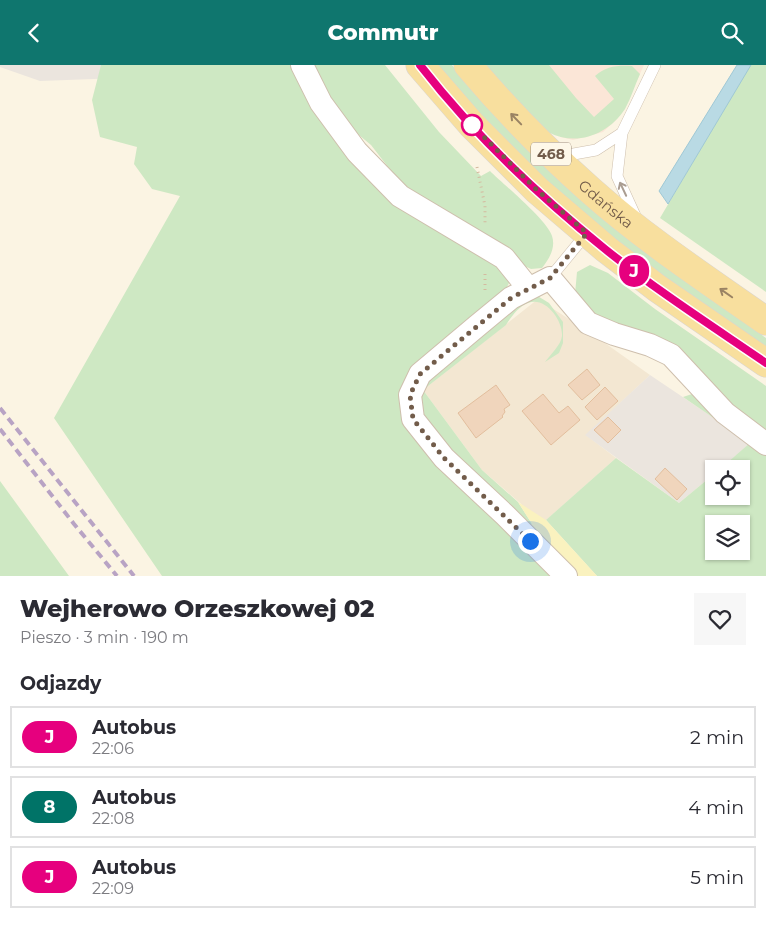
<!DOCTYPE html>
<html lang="pl">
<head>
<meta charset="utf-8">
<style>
  body { margin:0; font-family:Montserrat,sans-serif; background:#f7f7f7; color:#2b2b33; height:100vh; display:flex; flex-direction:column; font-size:19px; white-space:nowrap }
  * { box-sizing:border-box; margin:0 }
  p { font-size:16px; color:#7c7c81 }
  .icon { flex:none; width:28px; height:28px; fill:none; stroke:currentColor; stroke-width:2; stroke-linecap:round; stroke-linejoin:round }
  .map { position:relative; height:511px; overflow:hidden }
  .drawer { display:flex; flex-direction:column; background:#fff; flex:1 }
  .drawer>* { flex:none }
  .badge { padding:0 10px; border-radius:16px; font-size:18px; line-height:32px }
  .fabs { position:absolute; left:705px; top:395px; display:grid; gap:10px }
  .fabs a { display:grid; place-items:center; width:45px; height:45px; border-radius:0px; background:#fff; box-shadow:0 1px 4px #0004; font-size:25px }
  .you { position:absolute; width:25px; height:25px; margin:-12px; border:4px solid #fff; border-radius:50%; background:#1a73e8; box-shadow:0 0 0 8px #1a73e833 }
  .map>.badge { position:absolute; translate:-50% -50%; box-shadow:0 0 0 2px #fff }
  h2 { padding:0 20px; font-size:19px; line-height:45px }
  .round { display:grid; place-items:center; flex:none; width:52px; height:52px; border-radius:0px; background:#f7f7f7 }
  .head { display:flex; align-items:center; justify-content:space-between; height:85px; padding:0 20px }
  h1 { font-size:24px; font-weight:800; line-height:38px }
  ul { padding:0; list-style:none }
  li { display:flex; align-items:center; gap:15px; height:62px; margin:0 10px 8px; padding:0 10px; border:2px solid #e1e1e2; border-radius:0px }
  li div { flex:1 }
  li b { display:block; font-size:19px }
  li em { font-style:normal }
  li .badge { min-width:55px; font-weight:700; text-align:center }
  header { display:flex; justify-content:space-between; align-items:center; height:65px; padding:0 20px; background:#0f766e; color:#fff; font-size:22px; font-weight:800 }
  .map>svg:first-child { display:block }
  .residential { fill:#f3e7d2 }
  .commercial { fill:#fbe6d7 }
  .industrial { fill:#ebe5de }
  .green { fill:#cee8c3; fill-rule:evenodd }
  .sand { fill:#faf2bf }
  .water { fill:#b9dae4; stroke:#9fc8d5 }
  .building { fill:#f0d5bc; stroke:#e2be9d }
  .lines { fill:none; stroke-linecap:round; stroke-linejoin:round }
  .service-casing { stroke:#cebfad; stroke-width:12 }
  .minor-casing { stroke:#cebfad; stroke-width:24 }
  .primary-casing { stroke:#dad5d0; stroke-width:29 }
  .path { stroke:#d4b99f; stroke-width:3; stroke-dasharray:1 4; stroke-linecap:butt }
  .service { stroke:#fff; stroke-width:11 }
  .minor { stroke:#fff; stroke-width:22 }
  .primary { stroke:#f8df9e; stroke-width:28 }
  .rail { stroke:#b8a3c4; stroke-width:4; stroke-dasharray:8 5; stroke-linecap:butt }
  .oneway { stroke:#9a8363 }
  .oneway2 { stroke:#aa9d92 }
  .line-casing { stroke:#fff; stroke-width:11 }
  .line { stroke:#e6007e; stroke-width:8 }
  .walk { stroke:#725c4a; stroke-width:5; stroke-dasharray:0 9 }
  .stop-dot { fill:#fff; stroke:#e6007e; stroke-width:2.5 }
  .labels { text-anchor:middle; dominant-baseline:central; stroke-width:4; stroke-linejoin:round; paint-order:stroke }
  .shield { fill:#fef8e9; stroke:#9c8b7a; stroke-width:1 }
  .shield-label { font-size:14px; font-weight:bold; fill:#725c4a }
  .street-label { font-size:15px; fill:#725c4a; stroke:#fef8e9 }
</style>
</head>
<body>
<header><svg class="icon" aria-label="back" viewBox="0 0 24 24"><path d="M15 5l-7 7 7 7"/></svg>Commutr<svg class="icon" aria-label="search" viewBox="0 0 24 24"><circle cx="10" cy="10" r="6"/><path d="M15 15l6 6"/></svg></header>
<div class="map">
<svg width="766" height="511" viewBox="0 0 766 511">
  <rect width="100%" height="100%" fill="#fbf4e3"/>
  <path class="residential" d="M538 234 595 271 650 310 586 370 616 393 543 458 482 405 423 325Z"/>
  <path class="commercial" d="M485 0H644L624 44 615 56 603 67 573 75 561 72Z"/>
  <path class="industrial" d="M0 0H162L147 12 40 16 0 2Z
    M650 310 751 378 720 404H714V409L679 438 585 370Z"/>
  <path class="green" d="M101 0H294L325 54 368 115 417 149 502 200 510 216 502 232 405 330 555 511H162L54 353 180 131 152 124 134 99 137 82 100 72 92 35Z
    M307 0H385L439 67 481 111 490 106C503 119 548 156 552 171 556 183 549 194 542 203L531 204 516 197 409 129 371 80 342 56Z
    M438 0H452L474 27 668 204 766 273V283C716 249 665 215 618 178 552 125 492 65 438 0Z
    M485 0H549L576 33 594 52 614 34 595 11C606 1 618 0 632 1L640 9C635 20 631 33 625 44 608 70 576 82 548 67 530 56 500 17 485 0Z
    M750 0H766V227L660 153Z
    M590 200 608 208 655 244 766 321V374L696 312 595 254 575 229 577 207Z
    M536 230 549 238 563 257V278L559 288 545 297C550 290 561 280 562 271 563 255 545 231 528 238 519 241 511 252 506 260L423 325 482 405 518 437 532 459 529 463 425 362 418 322 485 260Z
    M695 328 766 383V511H597L546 455 616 393 679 438 714 409V431H741V404H720L750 378 683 332ZM714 459H741V486H714Z
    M0 416 69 511H0Z"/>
  <path class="sand" d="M518 437 546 455 597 511H576L529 463 532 459Z"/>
  <path class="water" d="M737 0H751L668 139 659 126Z"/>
  <path class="building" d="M587 304 600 320 582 335 568 320Z
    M496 320 510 340 504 344 505 347 502 351 503 352 476 373 458 348Z
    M605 322 618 336 597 355 585 342Z
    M543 329 559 348 568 341 580 355 551 380 522 346Z
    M608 352 621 365 608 378 594 365Z
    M665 403 687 424 677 435 655 414Z"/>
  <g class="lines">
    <defs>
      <path id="service" d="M557 92 596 85 622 68
        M637 155 617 111 622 68 655 0
        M550 213 587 168"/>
      <path id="minor" d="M302 0 321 38 357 87 400 131 504 193 529 224
        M566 511 505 450 444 393 413 354 410 330 420 309 477 261 511 233 550 213 588 258 614 269 650 280 671 290 725 348 766 379"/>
      <g id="primary">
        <path d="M420 0 472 60 537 125 606 184 657 223 766 298"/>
        <path id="s1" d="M468 0C505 44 546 86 590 125 644 173 706 214 766 256"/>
      </g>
    </defs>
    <use href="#service" class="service-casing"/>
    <use href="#minor" class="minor-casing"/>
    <use href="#primary" class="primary-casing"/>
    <path class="path" d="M477 102 485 141V158
      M485 225V206"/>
    <use href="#service" class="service"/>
    <use href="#minor" class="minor"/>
    <use href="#primary" class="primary"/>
    <path class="rail" d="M0 343 134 511
      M0 364 74 459 117 511"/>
  </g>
  <defs><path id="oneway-shaft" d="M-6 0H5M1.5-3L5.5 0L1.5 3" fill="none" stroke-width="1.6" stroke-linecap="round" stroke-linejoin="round" transform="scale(1.25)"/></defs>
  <g class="oneway">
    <use href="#oneway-shaft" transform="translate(516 54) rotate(-134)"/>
    <use href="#oneway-shaft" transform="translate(726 228) rotate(-145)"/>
  </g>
  <use class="oneway2" href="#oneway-shaft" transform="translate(623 124) rotate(-115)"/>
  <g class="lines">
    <defs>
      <path id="line" d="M420 0C473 68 539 131 605 184 656 225 712 261 766 298"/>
    </defs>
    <use href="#line" class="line-casing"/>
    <use href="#line" class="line"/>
    <path class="walk" d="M472 60 537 125 587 168 550 213 511 233 420 309 410 330 413 354 444 393 530 476"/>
  </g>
  <circle class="stop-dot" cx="472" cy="60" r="10"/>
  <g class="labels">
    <rect class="shield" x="531" y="77.5" width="40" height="23" rx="4"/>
    <g class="shield-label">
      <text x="551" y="89">468</text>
    </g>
    <g class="street-label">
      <text stroke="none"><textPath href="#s1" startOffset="196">Gdańska</textPath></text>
    </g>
  </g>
</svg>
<div class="fabs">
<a><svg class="icon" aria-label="locate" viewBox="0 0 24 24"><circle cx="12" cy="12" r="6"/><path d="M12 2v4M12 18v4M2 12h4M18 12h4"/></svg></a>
<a><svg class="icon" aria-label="layers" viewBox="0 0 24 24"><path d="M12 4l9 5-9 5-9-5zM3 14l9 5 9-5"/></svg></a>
</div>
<div class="you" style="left:530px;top:476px"></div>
<b class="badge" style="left:634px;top:206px;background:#e6007e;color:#fff">J</b>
</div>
<section class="drawer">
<div class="head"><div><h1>Wejherowo Orzeszkowej 02</h1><p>Pieszo · 3 min · 190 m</p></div><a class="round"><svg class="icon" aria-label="heart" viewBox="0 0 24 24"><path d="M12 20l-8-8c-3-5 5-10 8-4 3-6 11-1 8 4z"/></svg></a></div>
<h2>Odjazdy</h2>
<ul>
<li><span class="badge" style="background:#e6007e;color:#fff">J</span><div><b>Autobus</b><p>22:06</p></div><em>2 min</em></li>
<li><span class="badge" style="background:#007367;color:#fff">8</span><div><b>Autobus</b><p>22:08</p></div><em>4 min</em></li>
<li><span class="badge" style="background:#e6007e;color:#fff">J</span><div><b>Autobus</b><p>22:09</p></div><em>5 min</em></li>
</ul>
</section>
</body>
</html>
